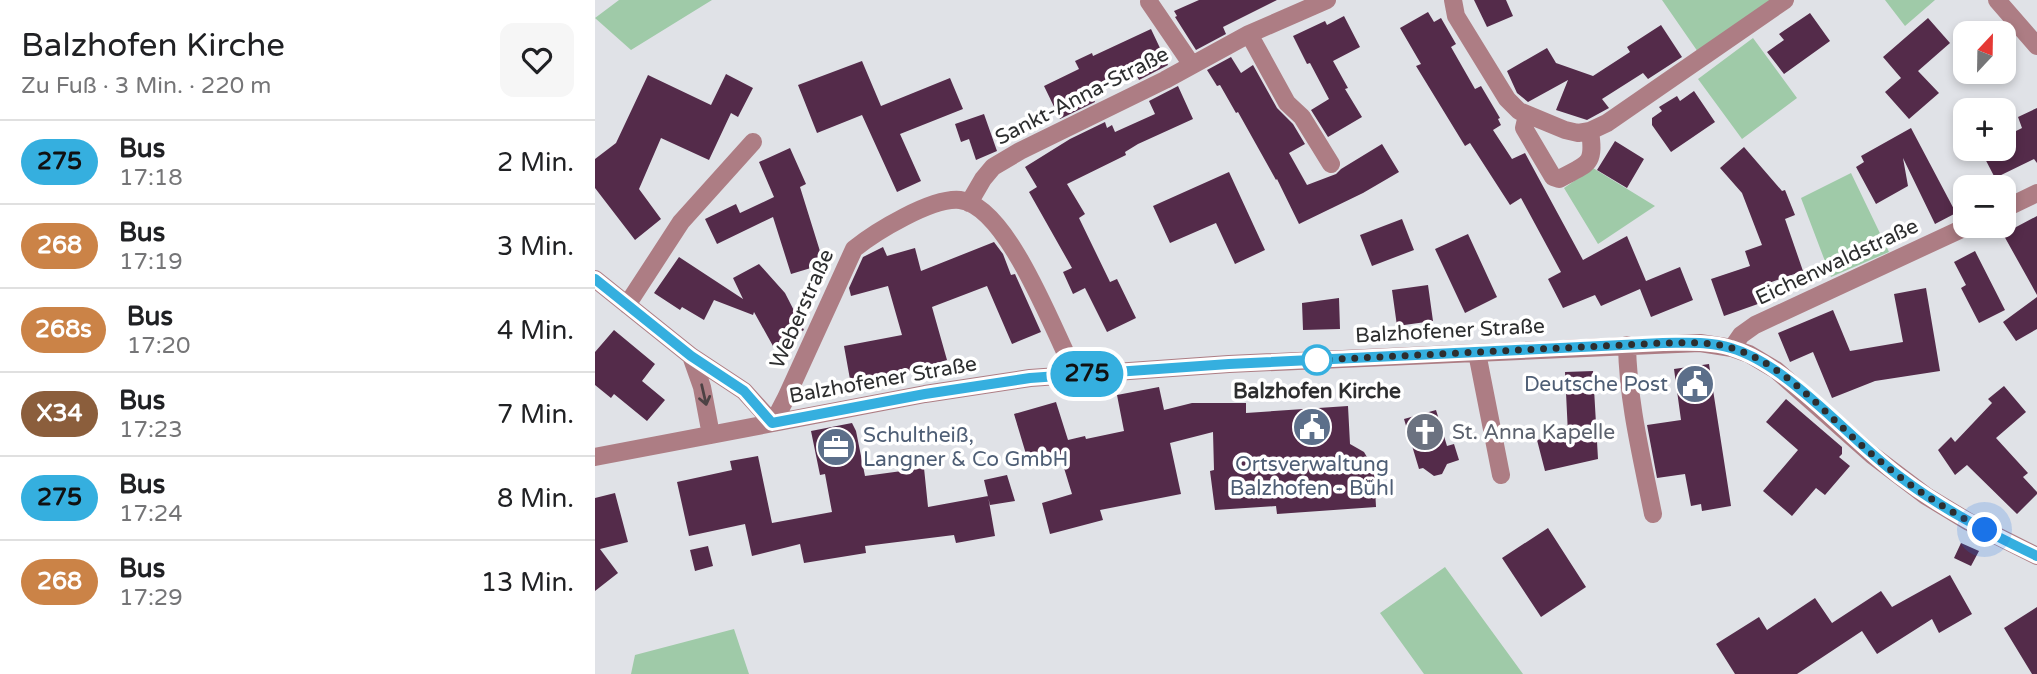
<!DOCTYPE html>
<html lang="de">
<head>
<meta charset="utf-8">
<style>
  body { margin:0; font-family:"Varela Round",sans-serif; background:#f6f6f6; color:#202124; height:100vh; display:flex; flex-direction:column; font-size:26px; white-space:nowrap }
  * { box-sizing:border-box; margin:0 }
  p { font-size:23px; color:#757577 }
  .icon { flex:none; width:38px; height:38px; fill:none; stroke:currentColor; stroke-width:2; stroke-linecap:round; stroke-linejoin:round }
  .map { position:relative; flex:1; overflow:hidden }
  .side { display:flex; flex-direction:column; background:#fff; width:595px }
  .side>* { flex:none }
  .badge { padding:0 14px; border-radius:23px; font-size:24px; line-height:46px }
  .needle { width:46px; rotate:22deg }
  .fabs { position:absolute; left:1358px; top:21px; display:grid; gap:14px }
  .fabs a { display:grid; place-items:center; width:63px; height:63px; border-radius:14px; background:#fff; box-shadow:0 4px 10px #0003; font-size:35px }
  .you { position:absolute; width:35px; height:35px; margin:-18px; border:5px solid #fff; border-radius:50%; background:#1a73e8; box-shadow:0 0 0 10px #1a73e833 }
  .map>.badge { position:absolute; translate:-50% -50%; box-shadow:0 0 0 4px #fff }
  .round { display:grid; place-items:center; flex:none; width:74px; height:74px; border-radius:14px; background:#f6f6f6 }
  .headline { display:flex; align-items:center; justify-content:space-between; height:119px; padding:0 21px }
  h1 { font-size:33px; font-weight:600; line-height:52px }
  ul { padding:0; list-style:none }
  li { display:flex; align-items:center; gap:21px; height:84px; padding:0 21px; border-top:2px solid #e0e0e0 }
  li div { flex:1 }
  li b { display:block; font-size:26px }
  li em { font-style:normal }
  li .badge { min-width:77px; font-weight:700; text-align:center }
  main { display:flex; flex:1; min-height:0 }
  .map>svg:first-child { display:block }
  .green { fill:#9fcaa8 }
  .building { fill:#542b4a }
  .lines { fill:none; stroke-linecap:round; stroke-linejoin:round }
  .minor { stroke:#ad7d84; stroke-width:18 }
  .oneway { stroke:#4d4244 }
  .line-casing { stroke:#fff; stroke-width:16 }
  .line { stroke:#35afdf; stroke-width:10 }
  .walk { stroke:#2d2e2f; stroke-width:7; stroke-dasharray:0 12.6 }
  .stop-dot { fill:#fff; stroke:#35afdf; stroke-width:3.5 }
  .labels { text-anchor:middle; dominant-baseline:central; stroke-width:7; stroke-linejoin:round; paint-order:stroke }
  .street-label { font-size:21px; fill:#2d2e2f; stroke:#fff }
  .service-label { font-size:21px; fill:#4e5e75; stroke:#fff; text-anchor:end }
  .stop-label { font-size:21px; font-weight:bold; fill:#2d2e2f; stroke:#fff }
  .worship-label { font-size:21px; fill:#5b616d; stroke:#fff; text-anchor:start }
</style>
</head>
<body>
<main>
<section class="side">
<div class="headline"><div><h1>Balzhofen Kirche</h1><p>Zu Fuß · 3 Min. · 220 m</p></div><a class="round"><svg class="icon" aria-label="heart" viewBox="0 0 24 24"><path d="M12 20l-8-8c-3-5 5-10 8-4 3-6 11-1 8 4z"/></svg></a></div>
<ul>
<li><span class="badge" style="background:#35afdf;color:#111">275</span><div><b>Bus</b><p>17:18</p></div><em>2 Min.</em></li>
<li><span class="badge" style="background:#cb8347;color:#fff">268</span><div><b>Bus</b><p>17:19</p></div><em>3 Min.</em></li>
<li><span class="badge" style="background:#cb8347;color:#fff">268s</span><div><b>Bus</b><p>17:20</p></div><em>4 Min.</em></li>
<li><span class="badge" style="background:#8b5e3c;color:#fff">X34</span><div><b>Bus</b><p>17:23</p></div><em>7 Min.</em></li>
<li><span class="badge" style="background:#35afdf;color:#111">275</span><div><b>Bus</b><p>17:24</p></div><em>8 Min.</em></li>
<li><span class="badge" style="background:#cb8347;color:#fff">268</span><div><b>Bus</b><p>17:29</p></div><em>13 Min.</em></li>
</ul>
</section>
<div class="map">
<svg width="1442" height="674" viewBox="0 0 1442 674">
  <rect width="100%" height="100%" fill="#e0e2e7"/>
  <path class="green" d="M24 0H117L36 50 0 18Z
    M1067 0H1180L1103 52Z
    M1290 0H1340L1310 26Z
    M1158 38 1202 98 1147 139 1103 79Z
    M998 168 1060 206 1003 244 969 188Z
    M1256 173 1294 252 1236 277 1206 198Z
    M850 567 928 674H829L785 613Z
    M139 629 154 674H36L40 655Z"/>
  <path class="building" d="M604 0H682L628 27 631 34 601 50 580 17 582 16 579 11Z
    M879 0H911L918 16 892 27Z
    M833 12 839 22 846 18 861 44 856 47 880 89 886 86 905 118 903 119 906 125 898 130 917 159 930 153 988 260 1032 236 1051 281 1085 267 1098 300 1056 317 1045 289 1006 306 1000 295 968 308 953 279 966 272 926 198 915 205 875 143 870 146 821 66 826 64 805 28Z
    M1215 13 1235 41 1189 74 1172 52 1189 40 1184 34Z
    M749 16 765 47 738 61 753 88 750 89 767 117 733 137 716 110 734 99 715 63 712 64 698 36 730 21 732 25Z
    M1333 18 1355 43 1323 71 1344 93 1314 119 1290 92 1306 78 1288 57Z
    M1066 25 1087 57 1053 79 1048 73 1007 99 1014 108 992 120 961 110 973 80 933 102 922 93 912 71 952 48 961 63 998 76 1035 52 1032 47Z
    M556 29 573 65 544 80 542 76 534 80 531 71 494 90 500 102 465 119 449 86 484 69 480 61 497 53 498 56Z
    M636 57 646 73 658 65 682 108 698 124 710 144 694 153 712 185 741 174 746 169 787 144 804 172 768 193 704 224 682 179 681 180 643 112 641 113 625 85 622 86 612 70Z
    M267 61 286 106 355 78 368 109 305 134 326 181 302 192 267 115 222 133 203 85Z
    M131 74 158 88 143 117 136 113 114 160 66 138 44 189 66 219 40 240 0 188V159L21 143 53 75 116 105Z
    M583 86 598 119 543 144 530 152 531 155 472 184 490 214 484 218 515 282 522 279 541 318 512 332 490 288 478 294 468 272 477 268 434 192 442 187 430 167 475 139 510 122 512 128 517 125 520 132 560 114 554 101Z
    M1099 91 1120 122 1076 152 1057 125V118L1067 111 1064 107 1082 96 1085 101Z
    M1442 108V163L1439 159 1400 178 1385 149H1409V137L1427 128 1423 117Z
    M389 114 402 151 381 160 374 139 366 142 360 124Z
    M1316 128 1361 213 1340 224 1308 158 1313 186 1281 204 1261 167 1269 162 1266 156Z
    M1020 141 1049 159 1032 188 1002 170Z
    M1149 147 1187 191 1190 190 1200 215 1190 219 1208 271 1171 284 1177 299 1129 316 1116 279 1155 266 1150 251 1167 245 1147 193 1125 168Z
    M195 148 211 184 205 187 229 264 196 274 178 217 122 244 110 219 141 204 145 213 179 197 164 162Z
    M634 172 670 250 640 264 621 223 575 243 558 206Z
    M1442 216V295L1408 234Z
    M807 219 819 250 777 266 765 235Z
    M873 234 902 297 870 313 840 249Z
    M399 242 408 254 416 275 420 274 446 332 417 344 392 286 337 307 352 360 285 379 256 385 249 346 307 335 293 286 256 296 254 288 268 257 288 247 292 256 320 248 326 271Z
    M1380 251 1410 310 1384 323 1366 288 1371 285 1359 262Z
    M84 257 148 299 138 278 164 264 190 293 209 330 178 346 159 312 158 315 119 300 109 320 87 307 85 310 59 293Z
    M833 285 838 321 802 326 797 290Z
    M1331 288 1345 371 1280 381 1237 398 1218 352 1195 362 1183 333 1238 310 1255 351 1308 342 1299 294Z
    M1442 297V329L1421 341 1408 322Z
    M744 298 745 329 708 330 707 303Z
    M19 330 60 364 47 381 70 400 52 421 19 394 16 398 0 385V352Z
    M1114 364 1136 506 1107 511 1106 504 1096 506 1090 474 1062 478 1052 425 1086 420 1079 369Z
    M998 371 1003 459 950 471 942 440 973 434 970 372Z
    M1409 386 1431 412 1401 438 1433 473 1428 477 1442 492V494L1422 514 1372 465 1360 475 1343 450 1356 437 1360 442 1397 403 1393 399Z
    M564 387 569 410 597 403H651V413L753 406 755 444 769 452 779 469 781 507 682 514 681 506 620 510 615 471 619 470 618 432 575 443 586 494 505 510 508 520 455 534 447 503 477 494 465 455 434 464 419 414 461 402 473 440 490 436 491 439 529 431 522 395Z
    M1191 399 1247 447V454L1244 457 1255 466 1230 495 1221 488 1197 516 1168 491 1203 450 1171 422Z
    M841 410 852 446 859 444 864 460 852 464 847 474 839 476 828 468 824 469 809 419Z
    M257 423 261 431 270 476 329 468 333 507 393 496 400 536 361 543 359 535 270 546 271 553 209 563 205 544 157 556 150 524 94 536 82 482 137 470 135 461 163 456 177 523 237 512 230 474 225 475 216 431Z
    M412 475 420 501 395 505 389 480Z
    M20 493 33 542 5 549 23 573 0 591V498Z
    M953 528 991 587 946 617 907 558Z
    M1366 543 1384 551 1376 566 1359 558Z
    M113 546 118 566 100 571 95 550Z
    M1355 575 1377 614 1344 633 1337 619 1282 654 1267 631 1202 674H1140L1121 644 1164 617 1172 630 1220 598 1237 623 1286 591 1297 607Z
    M1442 607V674H1437L1409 628Z"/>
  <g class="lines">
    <path class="minor" d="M858 0 861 16 912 99 924 111 970 130 983 133 995 131 1012 123 1190 0
      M1402 0 1442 46
      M554 2 597 65
      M654 34 692 103 707 117 736 164
      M932 115 929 128 958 177 964 179C993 163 1000 166 995 131
      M374 203 388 179 398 167 425 151 570 80 654 34 732 0
      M1409 209 1442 193
      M0 279 96 356 149 391 178 423
      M32 305 86 222 158 142
      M1032 345C1033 403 1047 458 1058 514
      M1137 348 1146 335 1160 325 1373 226
      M882 353 906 475
      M96 356 107 387 116 435
      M178 423 191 398 259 249C280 232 337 197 365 200 411 206 455 322 474 360L479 375
      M0 457 330 394 435 378 634 364 1105 343 1137 348 1154 354 1181 370 1277 455 1331 496 1374 522 1442 556"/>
  </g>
  <defs><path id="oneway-shaft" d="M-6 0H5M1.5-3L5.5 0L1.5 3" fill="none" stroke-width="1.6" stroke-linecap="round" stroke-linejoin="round" transform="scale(1.75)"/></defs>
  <use class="oneway" href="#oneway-shaft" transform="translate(109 395) rotate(77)"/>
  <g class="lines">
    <defs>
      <path id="line" d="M0 279 96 356 149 391 177 423 330 394 435 378 634 364 1068 343C1091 343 1114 341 1136 348 1194 365 1254 439 1304 476 1347 509 1394 533 1442 556"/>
    </defs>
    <use href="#line" class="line-casing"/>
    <use href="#line" class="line"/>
    <path class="walk" d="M722 360 1068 343C1091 343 1115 341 1137 348 1193 365 1234 419 1278 455 1312 485 1350 509 1390 530"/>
  </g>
  <defs>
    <symbol id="civic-disc" viewBox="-11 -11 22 22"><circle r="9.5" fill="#5c6f8a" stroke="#fff"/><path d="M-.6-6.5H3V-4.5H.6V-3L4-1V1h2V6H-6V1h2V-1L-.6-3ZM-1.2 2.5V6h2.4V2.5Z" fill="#fff"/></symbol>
    <symbol id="church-disc" viewBox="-11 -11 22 22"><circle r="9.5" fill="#6b7280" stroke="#fff"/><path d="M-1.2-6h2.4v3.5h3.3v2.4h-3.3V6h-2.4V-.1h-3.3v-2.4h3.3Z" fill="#fff"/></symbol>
    <symbol id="office-disc" viewBox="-11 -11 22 22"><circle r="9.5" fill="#5c6f8a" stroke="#fff"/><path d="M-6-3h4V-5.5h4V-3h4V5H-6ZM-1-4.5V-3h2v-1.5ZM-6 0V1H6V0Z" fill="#fff"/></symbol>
  </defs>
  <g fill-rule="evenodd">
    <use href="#civic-disc" x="1078" y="362" width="44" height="44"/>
    <use href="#civic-disc" x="695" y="405" width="44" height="44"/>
    <use href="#church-disc" x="808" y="410" width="44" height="44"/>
    <use href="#office-disc" x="219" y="425" width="44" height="44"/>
  </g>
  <circle class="stop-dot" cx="722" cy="360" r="14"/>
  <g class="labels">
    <g class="street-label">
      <text transform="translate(487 96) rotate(-27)">Sankt-Anna-Straße</text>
      <text transform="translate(1242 262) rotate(-25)">Eichenwaldstraße</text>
      <text transform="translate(207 309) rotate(-66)">Weberstraße</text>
      <text transform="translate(855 331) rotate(-3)">Balzhofener Straße</text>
      <text transform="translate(288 380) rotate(-10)">Balzhofener Straße</text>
    </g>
    <g class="service-label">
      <text x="1073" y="384">Deutsche Post</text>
      <text x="268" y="435" text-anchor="start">Schultheiß,<tspan x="268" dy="24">Langner &amp; Co GmbH</tspan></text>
      <text x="717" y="464" text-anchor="middle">Ortsverwaltung<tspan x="717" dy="24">Balzhofen - Bühl</tspan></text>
    </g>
    <g class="stop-label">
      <text x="722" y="391">Balzhofen Kirche</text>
    </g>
    <g class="worship-label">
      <text x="857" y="432">St. Anna Kapelle</text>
    </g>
  </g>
</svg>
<div class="fabs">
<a><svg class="needle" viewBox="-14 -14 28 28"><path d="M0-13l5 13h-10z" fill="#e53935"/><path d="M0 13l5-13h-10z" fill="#757577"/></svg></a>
<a>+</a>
<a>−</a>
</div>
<div class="you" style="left:1390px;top:530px"></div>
<b class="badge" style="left:492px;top:374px;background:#35afdf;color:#111">275</b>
</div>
</main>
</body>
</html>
